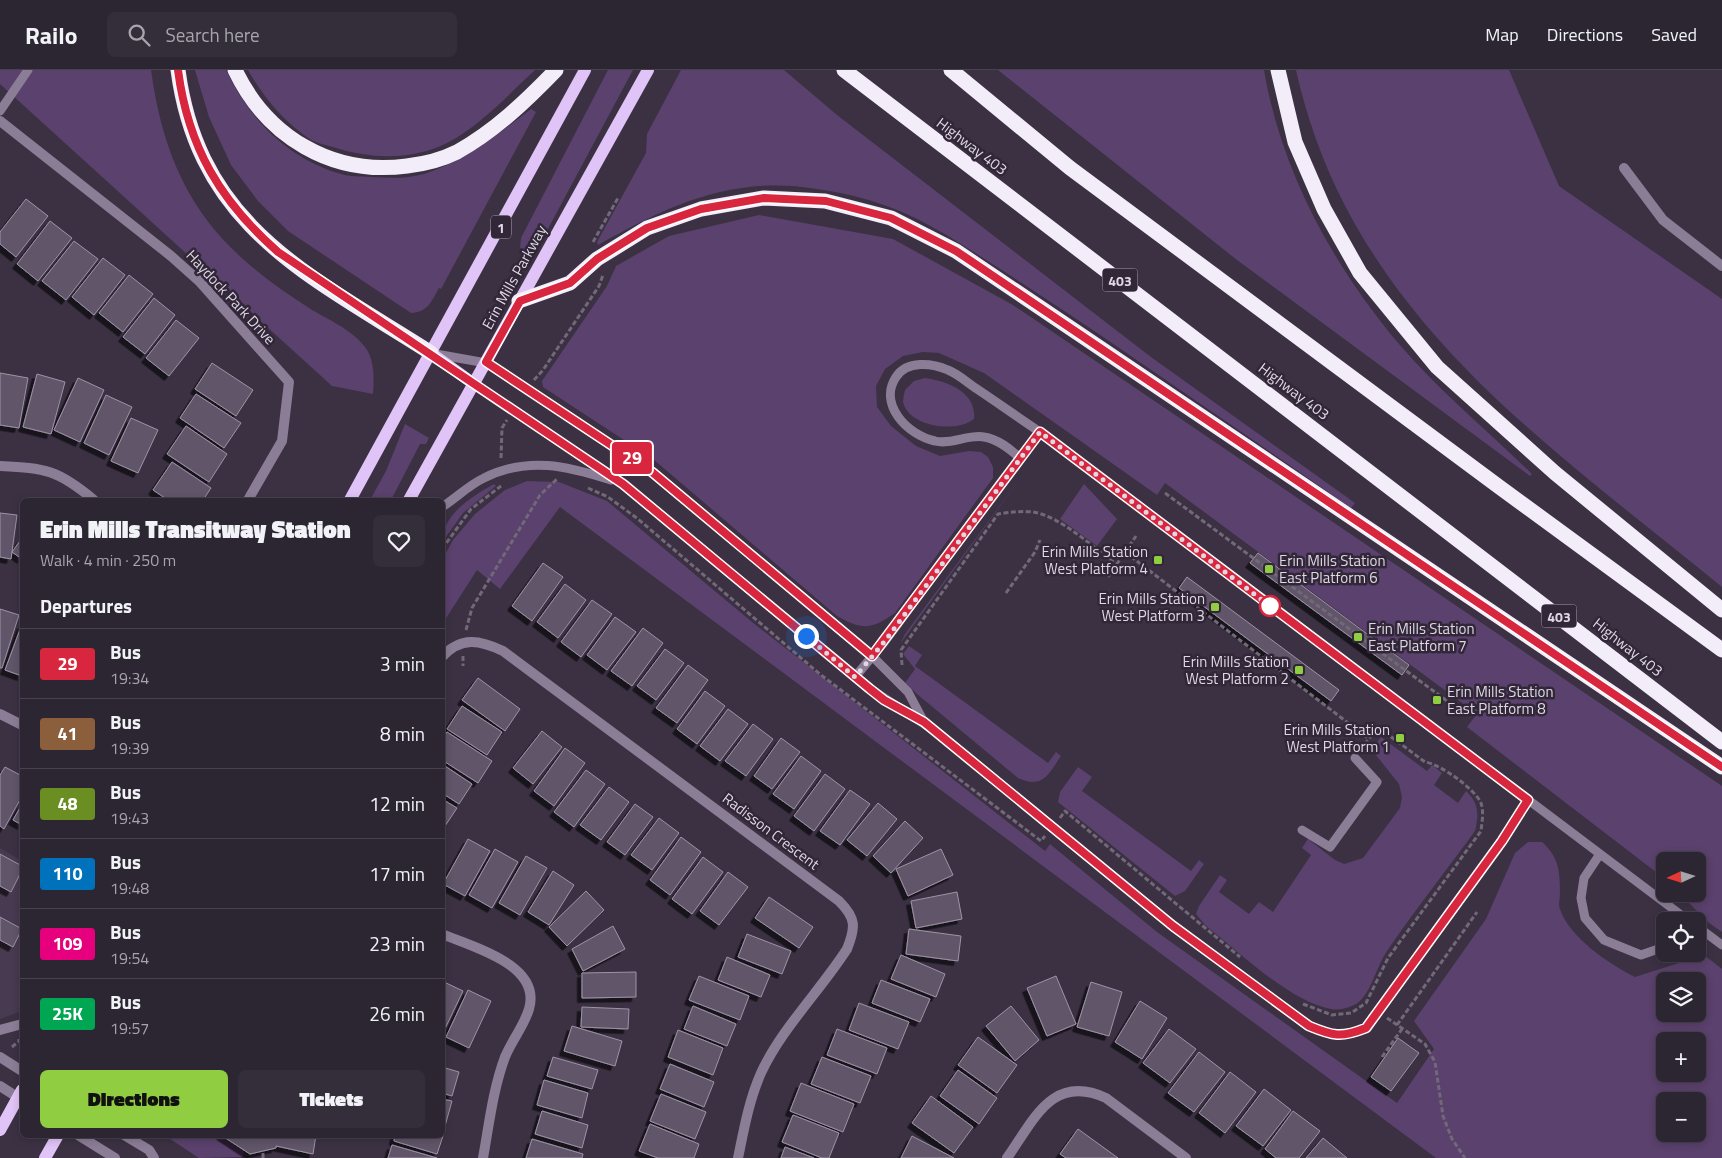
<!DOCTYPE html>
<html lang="en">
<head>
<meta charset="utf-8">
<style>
  body { margin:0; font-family:"Titillium Web",sans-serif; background:#342d3a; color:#f1f3f6; height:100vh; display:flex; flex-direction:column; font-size:19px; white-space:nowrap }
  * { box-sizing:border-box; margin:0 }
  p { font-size:16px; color:#a6a5ac }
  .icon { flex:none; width:28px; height:28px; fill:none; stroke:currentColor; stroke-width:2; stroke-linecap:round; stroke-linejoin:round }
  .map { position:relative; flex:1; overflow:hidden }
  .panel { position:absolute; left:20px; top:428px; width:425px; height:640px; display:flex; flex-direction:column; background:#2c2532; border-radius:8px; box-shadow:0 2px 8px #0003,0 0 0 1px #48424d }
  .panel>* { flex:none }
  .badge { padding:0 10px; border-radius:4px; font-size:18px; line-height:32px }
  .needle { width:32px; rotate:266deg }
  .buttons { position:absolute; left:1656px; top:782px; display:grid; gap:10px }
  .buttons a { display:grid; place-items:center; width:50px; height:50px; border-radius:8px; background:#2c2532; box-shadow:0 2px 8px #0003,0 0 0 1px #48424d; font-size:25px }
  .you { position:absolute; width:25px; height:25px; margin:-12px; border:4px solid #fff; border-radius:50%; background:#1a73e8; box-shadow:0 0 0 8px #1a73e833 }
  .map>.badge { position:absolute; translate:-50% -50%; box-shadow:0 0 0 2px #fff }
  h2 { padding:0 20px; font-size:19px; line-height:45px }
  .round { display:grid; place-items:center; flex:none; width:52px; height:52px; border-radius:8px; background:#342d3a }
  .head { display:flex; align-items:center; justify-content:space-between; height:85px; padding:0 20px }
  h1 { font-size:24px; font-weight:800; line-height:38px }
  .cta { display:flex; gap:10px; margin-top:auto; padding:10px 20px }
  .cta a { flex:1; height:58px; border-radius:8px; background:#90cd40; color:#111; font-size:20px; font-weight:800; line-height:58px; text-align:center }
  .cta a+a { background:#342d3a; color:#f1f3f6 }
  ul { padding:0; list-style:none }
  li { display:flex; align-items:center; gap:15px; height:70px; padding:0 20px; border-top:1px solid #48424d }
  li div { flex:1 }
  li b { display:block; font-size:19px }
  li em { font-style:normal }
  li .badge { min-width:55px; font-weight:700; text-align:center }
  header { display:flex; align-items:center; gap:30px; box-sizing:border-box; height:70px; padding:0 25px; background:#2c2532; border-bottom:1px solid #48424d }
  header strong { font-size:24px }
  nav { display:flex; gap:28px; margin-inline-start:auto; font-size:18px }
  .search { width:350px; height:45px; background:#342d3a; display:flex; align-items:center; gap:12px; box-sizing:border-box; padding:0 18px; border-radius:8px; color:#a6a5ac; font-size:19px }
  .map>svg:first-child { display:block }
  .built { fill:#473a51 }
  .green { fill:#5b416d; fill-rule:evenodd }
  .building { fill:#605569; stroke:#9e93a8; filter:url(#shadow) }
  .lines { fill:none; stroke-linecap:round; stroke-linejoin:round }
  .path { stroke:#716878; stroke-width:3; stroke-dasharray:5 2.5; stroke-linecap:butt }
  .service { stroke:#8b7d96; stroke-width:9 }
  .minor { stroke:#8b7d96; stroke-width:10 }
  .tertiary { stroke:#8b7d96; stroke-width:10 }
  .primary { stroke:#e0c3f7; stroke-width:12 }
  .motorway { stroke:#f3ecf9; stroke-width:15 }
  .line-casing { stroke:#fff; stroke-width:11 }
  .line { stroke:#d7263d; stroke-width:8 }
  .walk { stroke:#dfd8e4; stroke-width:5; stroke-dasharray:0 9 }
  .poi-dot { fill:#90cd40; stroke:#312738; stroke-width:2 }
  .stop-dot { fill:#fff; stroke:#d7263d; stroke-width:2.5 }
  .labels { text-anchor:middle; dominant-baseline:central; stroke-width:5; stroke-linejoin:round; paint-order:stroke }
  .shield { fill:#312738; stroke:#aba3b0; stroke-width:1 }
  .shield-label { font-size:14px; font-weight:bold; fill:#dfd8e4 }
  .street-label { font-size:15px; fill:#dfd8e4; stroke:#312738 }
  .poi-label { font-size:15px; fill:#dfd8e4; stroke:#312738; text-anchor:end }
</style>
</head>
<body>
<header>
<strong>Railo</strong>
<div class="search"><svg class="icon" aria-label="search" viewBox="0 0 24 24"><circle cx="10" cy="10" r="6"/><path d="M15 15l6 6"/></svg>Search here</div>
<nav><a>Map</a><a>Directions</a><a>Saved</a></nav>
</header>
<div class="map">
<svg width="1722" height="1088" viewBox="0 0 1722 1088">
  <defs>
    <filter id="shadow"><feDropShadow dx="-4.5" dy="4.5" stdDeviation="0" flood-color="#0009"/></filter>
  </defs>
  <rect width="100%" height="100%" fill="#3b3143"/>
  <path class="built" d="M0 778 22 791V941L0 949Z"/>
  <path class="green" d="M0 0H151C158 50 171 97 199 139 226 180 268 212 309 238 328 250 350 258 365 277 375 290 374 309 373 324L332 316 0 14Z
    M195 0H226C249 49 287 88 341 104 350 107 361 106 371 107 388 108 407 109 424 104 465 91 498 64 531 39L536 42 441 219 439 218C431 232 428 242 411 243L288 161 258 131 231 95 209 47Z
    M248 0H535C507 26 481 55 447 73 411 91 370 89 333 77 326 75 317 73 311 70 284 52 264 28 248 0Z
    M608 0H633L534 185 520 178 521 168Z
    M681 0H784L837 45 1151 287 1355 433 1351 438C1277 386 1202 335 1128 284 1083 253 1037 223 991 193 956 171 921 147 881 134 853 124 823 119 793 116 719 111 660 140 598 175L597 172 646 83 647 64Z
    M998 0H1264C1281 101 1333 196 1399 274 1439 321 1488 361 1532 404L1530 406 1237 190Z
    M1296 0H1509L1559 116 1722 229V517C1541 369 1350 243 1296 0Z
    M759 145 893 169 1013 235 1722 716V862L1709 853 1680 824H1698V791H1665V809L1467 657 1477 644 1165 413 1157 425 984 303 939 283 923 282 903 286 885 299 876 316 877 337 891 356 916 376 940 386 969 381 981 382 988 387 993 397V408L895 543C871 560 862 560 837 546L653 389 543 317 542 311 607 216 616 196 669 166Z
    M925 308C947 311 977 322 974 349 955 364 908 356 903 332 903 329 904 324 905 320L914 311Z
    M405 354 429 368 426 374H420L391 430H370L386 401Z
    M1019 410 900 574 905 564Z
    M527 411 559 412 607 431 752 552 1045 781 1050 774 1157 862 1397 1033 1434 979 1414 951 1486 849 1515 783 1528 772H1542C1559 787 1560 802 1560 823 1560 828 1558 835 1560 839 1569 867 1609 894 1635 907L1704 885 1722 899V1088H1436L560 437 500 519 477 500 443 553V488L453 470 475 444 505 420ZM1665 911H1698V944H1665ZM1665 971H1698V1004H1665ZM1665 1031H1698V1064H1665Z
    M494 414 496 416 463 443 443 471C442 444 473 426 494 414Z
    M1084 414 1117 449 1097 476 1060 449Z
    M909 576 922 585 915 596 1048 693 1056 682 1061 686C1048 705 1043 719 1018 708L917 624 905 613 915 599 903 584Z
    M1381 667 1427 701 1432 695 1442 703 1434 715 1458 733 1466 721C1479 733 1479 745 1475 761 1446 801 1415 840 1387 881 1376 897 1373 918 1360 931 1354 937 1339 941 1331 939 1290 932 1238 881 1205 855L1196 844 1199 836 1220 805 1227 810 1219 822 1249 844 1259 832 1273 842 1311 785 1302 778 1308 769 1335 790 1344 794 1363 788 1400 738 1402 727 1399 714 1372 680Z
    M1078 697 1092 707 1082 721 1191 801 1199 790 1204 794 1185 821 1175 826 1058 732 1060 722Z
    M164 1065H221L244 1079 243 1087 199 1088Z"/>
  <path class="building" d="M26 129 48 146 16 187 0 174V162Z
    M50 151 72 168 38 211 17 194Z
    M74 171 98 189 66 230 42 211Z
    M103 188 125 205 94 245 72 227Z
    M129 205 153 224 123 262 99 243Z
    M154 228 175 245 145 284 123 267Z
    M176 250 199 268 169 306 146 288Z
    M212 293 253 320 236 346 195 319Z
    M0 303 28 308 19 358 0 355Z
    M37 304 65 312 51 364 23 357Z
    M78 308 104 320 80 372 54 360Z
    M196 324 241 353 224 378 180 348Z
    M106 325 132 337 109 385 84 373Z
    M131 348 158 360 138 403 111 391Z
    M186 356 227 384 209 412 167 384Z
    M172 392 211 418 203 430H168L153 420Z
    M0 443 17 445 11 489 0 487Z
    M22 468V489L12 482Z
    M1258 483 1409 595 1402 605 1250 493Z
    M543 493 563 507 532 551 512 536Z
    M1187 507 1339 620 1331 631 1179 518Z
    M565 514 586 530 558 568 537 552Z
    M592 530 612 544 581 587 561 572Z
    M0 539 19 545 2 598H0Z
    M615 547 636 562 607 600 587 585Z
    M22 554V606L5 600Z
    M643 558 663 573 632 616 611 601Z
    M665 579 684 593 656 630 637 616Z
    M688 595 708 610 677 653 656 638Z
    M478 608 520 639 505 661 462 630Z
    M705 621 725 636 697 674 677 659Z
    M462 636 502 662 487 685 447 659Z
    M728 639 748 654 720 691 700 676Z
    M753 654 773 669 746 706 725 691Z
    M542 661 562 677 533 714 513 698Z
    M447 662 492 691 478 713 442 690V669Z
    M781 668 800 682 772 719 754 706Z
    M565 678 585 693 554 736 534 721Z
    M801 686 821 701 794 739 773 724Z
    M442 694 472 714 459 734 442 723Z
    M5 697 22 706V726L4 759 0 756V705Z
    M586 700 605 714 574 757 554 742Z
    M825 704 845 719 814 761 794 746Z
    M609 717 629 732 601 770 580 755Z
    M850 720 870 734 840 775 820 761Z
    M442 729 457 738 443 759H442Z
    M878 733 897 749 867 786 847 770Z
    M22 734V755L13 750Z
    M635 734 653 747 625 785 607 772Z
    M659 748 679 763 652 800 631 785Z
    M905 751 923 768 891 803 873 786Z
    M681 767 701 782 670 825 650 810Z
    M468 769 490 781 465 826 443 814Z
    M495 779 518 792 492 838 469 825Z
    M941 779 953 805 908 826 896 799Z
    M0 784 22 796V800L11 822 0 816Z
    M526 786 547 798 520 845 499 833Z
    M703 787 723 802 692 844 672 829Z
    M553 801 574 815 549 855 528 842Z
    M728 802 748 817 719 855 700 841Z
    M586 821 604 840 567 876 549 857Z
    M957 822 962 849 916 858 911 831Z
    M769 827 813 857 799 878 755 848Z
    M0 847 22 859 13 877 0 870Z
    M613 856 625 879 583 901 572 879Z
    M909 859 961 866 958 891 906 884Z
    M747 864 791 881 782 904 738 887Z
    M901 885 945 904 936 927 891 909Z
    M727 887 770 905 761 927 718 910Z
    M636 902V927L582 928V903Z
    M699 906 749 926 740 950 689 930Z
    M1056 906 1076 954 1047 966 1027 918Z
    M881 910 930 929 920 952 872 933Z
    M442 911 463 921 443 963H442Z
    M1091 912 1122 922 1109 966 1077 957Z
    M468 920 491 931 469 978 446 967Z
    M1140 931 1167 948 1142 989 1115 972Z
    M859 933 909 952 898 979 849 960Z
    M693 936 736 954 727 976 684 959Z
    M1011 936 1039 970 1015 991 986 956Z
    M582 937 629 939 628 959 581 957Z
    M572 956 622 971 615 996 564 981Z
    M837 959 887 978 877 1004 827 985Z
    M1169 959 1196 979 1170 1013 1143 993Z
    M678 960 723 978 713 1005 668 987Z
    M978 967 1017 995 997 1023 958 995Z
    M1398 968 1419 983 1391 1021 1371 1007Z
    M1199 982 1225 1002 1194 1042 1168 1023Z
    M553 987 598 1000 592 1019 547 1006Z
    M822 987 871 1006 860 1033 811 1014Z
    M670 994 714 1012 704 1037 660 1019Z
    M442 997 459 1002 452 1026 442 1023Z
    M958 1000 997 1028 979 1054 940 1026Z
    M1230 1002 1256 1022 1225 1063 1199 1043Z
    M544 1010 588 1023 582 1048 537 1035Z
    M801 1013 854 1034 843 1062 790 1041Z
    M1264 1019 1291 1040 1263 1076 1236 1056Z
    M661 1024 706 1042 695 1069 650 1051Z
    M931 1026 973 1057 954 1083 912 1053Z
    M442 1029 452 1031 445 1056 442 1055Z
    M542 1041 588 1055 582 1078 535 1064Z
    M1293 1041 1320 1061 1299 1088H1276L1265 1079Z
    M793 1045 839 1063 829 1088H822L782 1072Z
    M650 1054 699 1074 694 1088H658L639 1081Z
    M442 1059 445 1060 437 1084 394 1071 395 1065H442Z
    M1078 1059 1118 1088H1066L1060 1084Z
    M221 1065H316L313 1084 276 1076V1078L250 1084Z
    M912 1066 954 1088H901Z
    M1323 1068 1347 1088H1306Z
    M532 1069 583 1084 582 1088H526Z
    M392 1075 437 1088H388Z
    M785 1077 814 1088H781Z"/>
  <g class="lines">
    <path class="path" d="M593 172 618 128
      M534 310 543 300 599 216 603 205
      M501 388 502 358 507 350
      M588 418 608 427 638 449 821 605 1041 771 1045 766
      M1165 423 1462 642
      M442 479 471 439 501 416
      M1125 482 1369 669
      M1108 507 1136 466
      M1006 523 1035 482 1040 470
      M466 560 472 538 540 425 557 409
      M463 586V596
      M902 595 901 580 998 444C1010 442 1021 441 1033 442 1060 446 1094 478 1116 494
      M1060 748 1065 741 1240 887
      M1303 934 1332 945 1351 943 1366 933 1388 888 1481 761C1482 752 1484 742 1481 733 1475 719 1440 694 1425 692L1378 657 1361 679
      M1387 948 1425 974 1435 992 1443 1046 1452 1069 1465 1088
      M1397 955 1477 842
      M12 977 19 971V969
      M1382 987 1402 959
      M263 1088V1081"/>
    <path class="service" d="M0 41 28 0
      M436 284 486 293 652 402 872 586 908 622 924 652
      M474 314 623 414 855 607C885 631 919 648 949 672L1173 856 1309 956C1333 966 1341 968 1366 958L1502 771 1528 730
      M1020 388C1010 379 998 369 984 367 969 364 951 375 935 371 907 365 878 334 896 307 907 290 932 293 948 300 958 304 968 313 977 319 998 333 1019 348 1040 362
      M442 437C456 428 469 415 484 408 528 386 567 396 611 410
      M855 607 885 571 1040 362 1689 851
      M1302 760 1330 777 1377 712 1355 688
      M1600 784 1584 808 1581 828 1585 848 1604 870 1641 885 1661 878 1665 873
      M1698 857 1722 875"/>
    <path class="minor" d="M0 51 171 186 199 211 289 312 282 371 248 430
      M1624 98 1663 150 1722 196
      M0 396C46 398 58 400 94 430
      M442 587C461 566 480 570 503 581L839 831C856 848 856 857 847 879 820 921 782 958 761 1003 749 1030 744 1059 738 1088
      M0 644 22 655
      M442 864C473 877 542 895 529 939 524 956 512 970 505 987 493 1019 489 1055 483 1088
      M1007 1088C1034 1050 1052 1003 1106 1028L1186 1088"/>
    <path class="tertiary" d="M0 960 22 954
      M0 987 22 1001
      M0 1016 22 1030
      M78 1065 115 1088
      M124 1065 149 1080 154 1088"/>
    <path class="primary" d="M431 283 474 314
      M350 430 585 0
      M409 430 648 0
      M0 1060 22 1020
      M45 1088 58 1065"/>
    <path class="motorway" d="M178 0C199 158 311 206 431 283
      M235 0C267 67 332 106 407 96 424 94 441 90 457 82 495 61 527 30 556 0
      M844 0 1722 672
      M951 0 1070 98 1498 416 1722 580
      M1278 0 1295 72 1324 139 1360 203 1437 297 1555 403 1722 540
      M519 231 570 213 597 189 647 158 701 139 764 128 825 131 891 148 956 181 1722 697"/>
  </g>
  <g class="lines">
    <defs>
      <path id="line" d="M178 0C188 77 220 131 278 182L623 414 870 619 884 630 924 652 1173 856 1309 956C1333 966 1341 968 1366 958L1502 771 1528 730 1040 362 872 586 652 402 486 292 520 231 570 213 597 189 647 158 701 139 764 128 826 131 891 148 956 181 1722 697"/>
    </defs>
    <use href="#line" class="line-casing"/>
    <use href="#line" class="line"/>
    <path class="walk" d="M806 566 855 607 885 571 1040 362 1274 539 1270 536"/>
  </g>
  <g class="poi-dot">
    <rect x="1153" y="485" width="10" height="10" rx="2.5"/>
    <rect x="1264" y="494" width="10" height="10" rx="2.5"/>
    <rect x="1210" y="532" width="10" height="10" rx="2.5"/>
    <rect x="1353" y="562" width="10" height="10" rx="2.5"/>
    <rect x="1294" y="595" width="10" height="10" rx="2.5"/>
    <rect x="1432" y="625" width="10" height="10" rx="2.5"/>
    <rect x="1395" y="663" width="10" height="10" rx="2.5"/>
  </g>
  <circle class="stop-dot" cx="1270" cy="536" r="10"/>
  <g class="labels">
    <g class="shield">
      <rect x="491" y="145.5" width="20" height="23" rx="4"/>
      <rect x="1102.5" y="198.5" width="35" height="23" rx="4"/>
      <rect x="1541.5" y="534.5" width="35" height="23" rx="4"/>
    </g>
    <g class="shield-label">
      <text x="501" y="157">1</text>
      <text x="1120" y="210">403</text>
      <text x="1559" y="546">403</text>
    </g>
    <g class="street-label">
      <text transform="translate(972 76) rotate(37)">Highway 403</text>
      <text transform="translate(514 207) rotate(-61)">Erin Mills Parkway</text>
      <text transform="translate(231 227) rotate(47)">Haydock Park Drive</text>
      <text transform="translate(1294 321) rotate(37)">Highway 403</text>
      <text transform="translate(1628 577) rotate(38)">Highway 403</text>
      <text transform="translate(771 761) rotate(37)">Radisson Crescent</text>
    </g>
    <g class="poi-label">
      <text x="1148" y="481">Erin Mills Station<tspan x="1148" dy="17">West Platform 4</tspan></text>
      <text x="1279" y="490" text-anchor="start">Erin Mills Station<tspan x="1279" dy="17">East Platform 6</tspan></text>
      <text x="1205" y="528">Erin Mills Station<tspan x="1205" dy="17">West Platform 3</tspan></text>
      <text x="1368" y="558" text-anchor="start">Erin Mills Station<tspan x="1368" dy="17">East Platform 7</tspan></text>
      <text x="1289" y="591">Erin Mills Station<tspan x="1289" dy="17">West Platform 2</tspan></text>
      <text x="1447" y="621" text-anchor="start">Erin Mills Station<tspan x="1447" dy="17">East Platform 8</tspan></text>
      <text x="1390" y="659">Erin Mills Station<tspan x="1390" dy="17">West Platform 1</tspan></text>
    </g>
  </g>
</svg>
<div class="buttons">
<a><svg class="needle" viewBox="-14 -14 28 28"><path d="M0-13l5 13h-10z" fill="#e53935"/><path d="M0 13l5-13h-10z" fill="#a6a5ac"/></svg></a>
<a><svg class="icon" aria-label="locate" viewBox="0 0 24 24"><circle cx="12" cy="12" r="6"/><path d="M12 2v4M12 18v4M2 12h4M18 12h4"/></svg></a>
<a><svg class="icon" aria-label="layers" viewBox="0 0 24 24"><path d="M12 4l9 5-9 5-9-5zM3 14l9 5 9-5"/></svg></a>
<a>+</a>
<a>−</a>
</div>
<div class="you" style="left:806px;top:566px"></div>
<b class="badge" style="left:632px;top:388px;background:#d7263d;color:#fff">29</b>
<section class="panel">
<div class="head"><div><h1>Erin Mills Transitway Station</h1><p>Walk · 4 min · 250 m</p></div><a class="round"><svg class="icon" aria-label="heart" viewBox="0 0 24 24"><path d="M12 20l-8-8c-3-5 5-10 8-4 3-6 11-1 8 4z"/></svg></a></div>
<h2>Departures</h2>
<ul>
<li><span class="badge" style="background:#d7263d;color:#fff">29</span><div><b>Bus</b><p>19:34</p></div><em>3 min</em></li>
<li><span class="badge" style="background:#8b5e3c;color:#fff">41</span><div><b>Bus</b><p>19:39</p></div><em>8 min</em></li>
<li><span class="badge" style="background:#6b8e23;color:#fff">48</span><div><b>Bus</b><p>19:43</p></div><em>12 min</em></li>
<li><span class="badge" style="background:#0072bc;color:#fff">110</span><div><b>Bus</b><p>19:48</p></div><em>17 min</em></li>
<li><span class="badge" style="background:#e6007e;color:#fff">109</span><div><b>Bus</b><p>19:54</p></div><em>23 min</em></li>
<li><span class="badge" style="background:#00a651;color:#fff">25K</span><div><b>Bus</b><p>19:57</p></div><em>26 min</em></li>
</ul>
<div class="cta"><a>Directions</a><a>Tickets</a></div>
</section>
</div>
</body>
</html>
